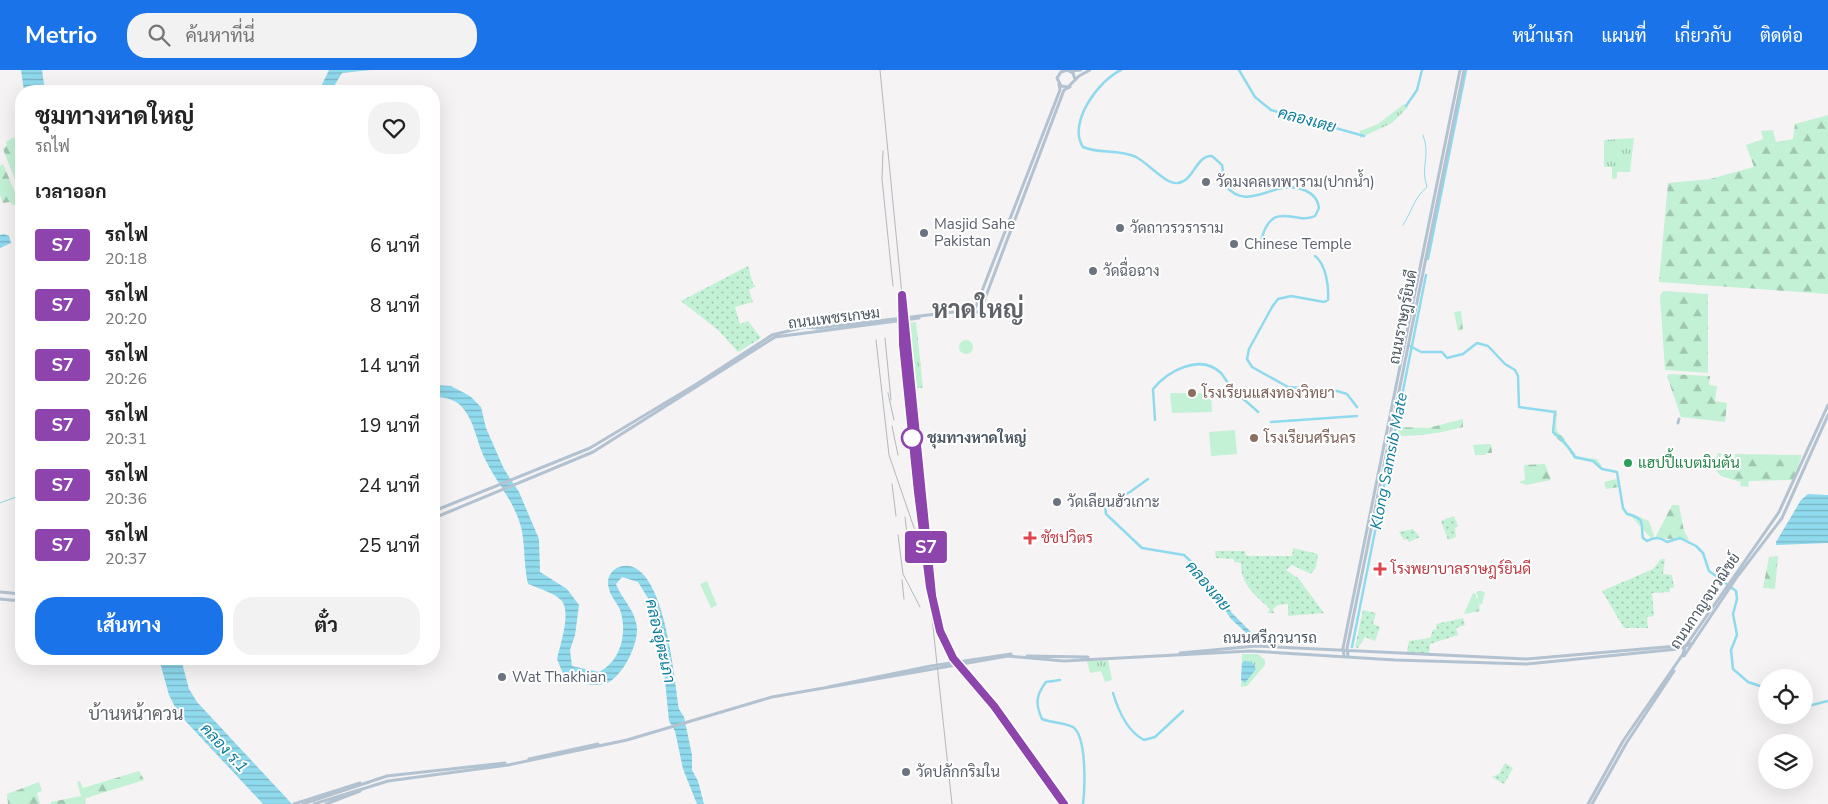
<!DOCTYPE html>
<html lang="th">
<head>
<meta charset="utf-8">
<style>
  body { margin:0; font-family:"Nunito Sans",Sarabun,sans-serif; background:#f2f2f2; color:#222; height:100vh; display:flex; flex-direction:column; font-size:19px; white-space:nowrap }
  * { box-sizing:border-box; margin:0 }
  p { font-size:16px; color:#767676 }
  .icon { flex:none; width:28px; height:28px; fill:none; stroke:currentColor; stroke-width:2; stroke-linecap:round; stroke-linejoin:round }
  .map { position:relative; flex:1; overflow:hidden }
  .sheet { position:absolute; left:15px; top:15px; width:425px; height:580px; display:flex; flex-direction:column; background:#fff; border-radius:20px; box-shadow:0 5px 20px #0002 }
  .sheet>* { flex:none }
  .badge { padding:0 10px; border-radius:4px; font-size:18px; line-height:32px }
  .fabs { position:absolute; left:1758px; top:599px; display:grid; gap:10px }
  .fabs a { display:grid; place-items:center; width:55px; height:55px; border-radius:50%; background:#fff; box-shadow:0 5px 20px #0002; font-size:25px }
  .map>.badge { position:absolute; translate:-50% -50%; box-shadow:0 0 0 2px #fff }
  h2 { padding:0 20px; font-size:19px; line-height:45px }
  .round { display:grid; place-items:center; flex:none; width:52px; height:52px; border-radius:20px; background:#f2f2f2 }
  .head { display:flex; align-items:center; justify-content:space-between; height:85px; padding:0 20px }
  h1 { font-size:24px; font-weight:700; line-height:38px }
  .primary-button { display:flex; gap:10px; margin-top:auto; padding:10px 20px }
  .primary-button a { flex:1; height:58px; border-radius:20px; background:#1a73e8; color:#fff; font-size:20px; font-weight:700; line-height:58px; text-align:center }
  .primary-button a+a { background:#f2f2f2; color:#222 }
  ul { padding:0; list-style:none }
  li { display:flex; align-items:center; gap:15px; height:60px; padding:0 20px }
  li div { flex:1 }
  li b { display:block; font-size:19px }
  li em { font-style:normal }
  li .badge { min-width:55px; font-weight:700; text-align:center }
  header { display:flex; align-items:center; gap:30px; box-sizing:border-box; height:70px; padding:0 25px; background:#1a73e8; color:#fff }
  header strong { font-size:24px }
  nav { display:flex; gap:28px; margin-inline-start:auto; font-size:18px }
  .search { width:350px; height:45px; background:#f2f2f2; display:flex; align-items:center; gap:12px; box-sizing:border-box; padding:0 18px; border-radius:20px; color:#767676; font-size:19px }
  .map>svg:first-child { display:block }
  .grass { fill:url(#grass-dots) }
  .forest { fill:url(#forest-firs) }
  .park { fill:url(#park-tufts) }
  .pitch { fill:#c3f1d5 }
  .water { fill:url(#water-rules) }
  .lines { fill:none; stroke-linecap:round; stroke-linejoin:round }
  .stream { stroke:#90daee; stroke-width:1 }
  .canal { stroke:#90daee; stroke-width:2.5 }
  .major { stroke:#b3c2d1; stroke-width:3 }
  .rail { stroke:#b5b8bd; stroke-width:1 }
  .major-bridge { stroke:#b3c2d1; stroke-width:3 }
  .line-casing { stroke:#fff; stroke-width:11 }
  .line { stroke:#8e44ad; stroke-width:8 }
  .worship-dot { fill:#6b7280; stroke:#fff; stroke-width:2 }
  .education-dot { fill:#8d6e63; stroke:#fff; stroke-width:2 }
  .stop-dot { fill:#fff; stroke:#8e44ad; stroke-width:2.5 }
  .leisure-dot { fill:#2e9e5b; stroke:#fff; stroke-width:2 }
  .health-dot { fill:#e0444e; stroke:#fff; stroke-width:2 }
  .labels { text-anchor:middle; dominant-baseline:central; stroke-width:4; stroke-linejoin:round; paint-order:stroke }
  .worship-label { font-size:15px; fill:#5b616d; stroke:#fff; text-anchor:start }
  .street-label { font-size:15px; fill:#4a5661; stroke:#fff }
  .education-label { font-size:15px; fill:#785e54; stroke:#fff; text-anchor:start }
  .stop-label { font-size:15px; font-weight:bold; fill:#4a5661; stroke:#fff; text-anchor:start }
  .leisure-label { font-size:15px; fill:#27864d; stroke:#fff; text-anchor:start }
  .health-label { font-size:15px; fill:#be3a42; stroke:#fff; text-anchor:start }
  .water-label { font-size:16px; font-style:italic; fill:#0c7c9b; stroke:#fff }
  .quarter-label { font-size:18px; fill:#5f6368; stroke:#fff }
  .town-label { font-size:25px; font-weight:bold; fill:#5f6368; stroke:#fff }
</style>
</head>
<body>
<header>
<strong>Metrio</strong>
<div class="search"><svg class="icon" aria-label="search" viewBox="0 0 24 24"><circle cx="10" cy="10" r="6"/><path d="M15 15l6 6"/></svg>ค้นหาที่นี่</div>
<nav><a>หน้าแรก</a><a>แผนที่</a><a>เกี่ยวกับ</a><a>ติดต่อ</a></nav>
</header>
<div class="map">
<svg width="1828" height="734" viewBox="0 0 1828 734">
  <defs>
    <pattern id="grass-dots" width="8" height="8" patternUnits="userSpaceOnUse" patternTransform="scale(1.25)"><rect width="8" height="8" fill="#c3f1d5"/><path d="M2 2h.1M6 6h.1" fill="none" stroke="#a0c6b0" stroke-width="1.8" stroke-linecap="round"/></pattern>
    <pattern id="forest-firs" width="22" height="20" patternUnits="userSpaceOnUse" patternTransform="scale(1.25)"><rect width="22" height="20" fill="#c3f1d5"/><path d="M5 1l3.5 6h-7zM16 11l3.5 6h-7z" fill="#a0c6b0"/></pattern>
    <pattern id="park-tufts" width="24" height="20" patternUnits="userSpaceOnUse" patternTransform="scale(1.25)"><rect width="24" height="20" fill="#c3f1d5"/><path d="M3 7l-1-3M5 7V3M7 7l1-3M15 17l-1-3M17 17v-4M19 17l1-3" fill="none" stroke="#a0c6b0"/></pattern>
    <pattern id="water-rules" width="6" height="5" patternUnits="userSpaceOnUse" patternTransform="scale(1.25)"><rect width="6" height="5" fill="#90daee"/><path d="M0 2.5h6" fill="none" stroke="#78b4c4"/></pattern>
  </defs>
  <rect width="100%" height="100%" fill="#f5f3f3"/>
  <path class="grass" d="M748 196 753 214 756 216 749 220 753 232 735 237 740 254 748 251 761 268 738 282 718 260 681 231Z
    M1454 446 1458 456 1455 458 1456 467 1448 470 1441 451Z
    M1413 459 1420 467 1409 472 1407 469 1404 470 1399 462Z
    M1293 478 1318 484 1316 497 1311 504 1292 495 1286 500 1298 508 1324 543 1288 546V534L1278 535 1273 539 1274 543H1267L1270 539C1256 526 1240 514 1241 493L1234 492V489L1216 488 1215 481H1245L1246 486H1292Z
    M1661 489H1665L1663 504 1672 505 1674 518H1670V522L1652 523 1654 546 1647 547 1648 558H1624L1602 521 1653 499Z
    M1363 540 1376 543 1373 554 1380 557 1375 571 1365 567 1358 578 1355 577Z
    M1463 548 1465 555 1456 558 1458 565 1430 574 1429 584 1407 582 1409 571 1430 568 1433 560 1437 559 1436 554Z
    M1505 693 1513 698 1504 714 1492 707 1499 704Z"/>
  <path class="forest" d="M1828 45V224L1659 212 1668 113 1710 109 1754 97 1746 75 1763 69 1761 61 1773 60 1776 72 1793 69 1795 54Z
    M14 67 21 81V125L3 79 7 75 6 72Z
    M3 94 20 134 13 135 10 132 3 133 0 125V96Z
    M1663 221 1708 224V303L1665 300 1660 226Z
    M1461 241 1463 260 1458 261 1454 242Z
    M1669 304 1710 306 1709 315 1717 316 1715 331 1727 333 1725 352 1681 347 1667 306Z
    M1555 340H1557C1557 351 1553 363 1564 367L1567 375 1578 387 1597 389 1601 395V400L1593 392 1574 389C1570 381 1560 370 1553 365Z
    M1463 349V357C1441 363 1421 366 1398 366L1399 357 1428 358Z
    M1491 374 1492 383H1486V385H1475L1473 375Z
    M1718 383H1721L1720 395 1731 397 1734 395 1735 384 1802 385 1793 410 1749 411 1748 417 1740 416 1741 412 1721 406 1714 398Z
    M1545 394 1551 410 1526 415 1519 412 1525 410 1524 395Z
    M1617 409 1619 417 1606 419 1604 412Z
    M1672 435H1679L1684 461 1689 470 1655 468Z
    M1627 442 1649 451 1654 466 1651 468Z
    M1778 486 1775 519 1763 518 1769 487Z
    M1479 521 1485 522 1482 534 1479 535 1480 541 1464 544 1473 523 1476 524V529L1478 527 1476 522Z
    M139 701 144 710 86 728 85 734H51V732L81 726 77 712 80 711 83 718Z
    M39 712 42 721 37 723 40 734H8L7 724Z"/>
  <path class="park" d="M1404 34 1408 37 1392 53 1360 68V61L1378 54Z
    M1634 68 1630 102H1617V108L1612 109V97H1604V70Z
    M916 252 923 318H917L908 253Z
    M1242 584H1258L1265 590V595L1247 616 1241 617Z
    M1108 590 1112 610 1105 612 1101 601 1090 603 1087 591Z"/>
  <path class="pitch" d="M959 277a7 7 0 1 1 14 0a7 7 0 1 1-14 0Z
    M1170 323H1211L1212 342 1172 343Z
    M1235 360 1237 384 1211 386 1209 362Z
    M707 511 717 535 711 538 700 514Z"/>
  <path class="water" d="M21 0H42L45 21H24Z
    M329 0H371L342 3 331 21H319Z
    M4 164 9 166 11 173 0 178V165Z
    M434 315 451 316 470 326 481 337 486 358 504 399 519 422 539 469 540 502 567 519 579 535 575 565 570 580 572 596 599 602C620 592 627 565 621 543 619 534 611 528 609 519 604 504 618 492 633 497 666 510 674 607 679 639L684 647 692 685V700L698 711 704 734H697L683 699 675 661 669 651 663 590 656 571 651 533 638 512 622 507 616 514C622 530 636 540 637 559 637 576 625 600 612 610 601 619 575 614 564 606L557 589C560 575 572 542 561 530 554 523 538 518 528 514 524 497 525 479 522 461 516 433 497 414 485 389 476 371 475 349 459 334 451 328 443 327 434 327Z
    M1808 424 1828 425V473L1776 475V472L1801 430Z
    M1202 500 1232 543 1256 567 1254 570 1231 549 1200 502Z
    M159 589H181L189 619 197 632 292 734H263L178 643 169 625Z
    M1244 591 1252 592 1256 599 1245 613 1241 610 1242 593Z"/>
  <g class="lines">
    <path class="stream" d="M1403 155C1412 141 1414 128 1427 117 1420 96 1431 86 1423 65
      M0 433 21 425"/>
    <path class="canal" d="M1121 0C1099 10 1067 53 1083 77 1099 84 1118 79 1136 87 1148 93 1166 115 1178 113 1194 111 1196 85 1212 86L1222 95 1225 115C1242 137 1262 122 1282 118 1297 115 1317 121 1319 138L1315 146C1296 156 1272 127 1261 171
      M1239 0 1255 27 1271 40 1364 66
      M1406 36 1417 20 1422 0
      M1315 186C1326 194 1329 217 1328 230L1324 232 1291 226 1278 229 1272 237 1249 279 1247 289 1252 297 1288 317 1337 321 1347 324 1357 337
      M1428 189 1466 0
      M1410 276 1421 282H1442L1447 288 1463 284 1477 273 1488 276 1505 294 1515 300 1518 306 1519 337 1555 342 1553 362C1562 369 1570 378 1575 387L1593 391 1602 399 1617 402 1623 438 1627 444C1647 449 1640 453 1643 468L1647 471C1655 467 1660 467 1667 472L1680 468 1696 476 1703 483 1709 501 1736 521 1737 529 1733 544 1737 565 1731 580 1733 599 1748 612 1766 618
      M1155 350 1153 319C1168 301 1200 283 1221 303 1225 308 1228 314 1232 319 1240 327 1250 334 1258 342
      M1271 352 1357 346
      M1148 409 1130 422 1108 433 1105 436 1106 444 1142 478 1184 485 1202 502
      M1352 577 1426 205
      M1060 610 1046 612C1036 625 1035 634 1042 649 1051 653 1064 652 1073 657 1087 667 1085 718 1083 734
      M1113 623C1118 640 1127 661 1144 670L1155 667 1183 641
      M1804 637 1828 631"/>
    <path class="major" d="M1071 1 1081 0
      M1075 9 1073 3 1067 0 1061 2 1057 8 1061 16 1068 17 1079 6 1090 0
      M962 241 975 239 1060 20 1059 14
      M962 243 978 242 981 239 1064 20 1070 17
      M1678 353 1679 349
      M434 441 590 378 695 315 772 265 805 257 818 258
      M434 448 593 382 775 267 821 261
      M0 522 21 524
      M0 529 21 531
      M1180 583 1256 576 1527 589 1677 576 1684 577
      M1027 586 1088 587
      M1344 586 1343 578 1460 0
      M1348 586 1347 578 1464 0
      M1684 586 1737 507 1782 448 1828 345
      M828 617 931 596 1011 584
      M529 689 598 674
      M294 734 360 713
      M303 734 387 706 505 693
      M314 734 388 711 508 695 627 670 772 627 1008 586 1064 591 1250 581 1395 590 1527 594 1678 579 1693 573
      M326 734 360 721
      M1588 734 1623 671 1683 584 1685 577 1779 442 1828 335
      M1592 734 1627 672 1674 601"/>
    <path class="rail" d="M880 0 902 225 904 286 952 734
      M883 81 882 109 893 216
      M885 268 891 330
      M876 270 889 385 922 481
      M888 323 894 350
      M892 356 898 385
      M892 414 896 446
      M905 447 908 473
      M898 465 903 504 920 537
      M902 510 904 529
      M938 555 953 588 994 636 1064 734"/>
    <path class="major-bridge" d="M818 258 962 241
      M821 261 919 248"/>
  </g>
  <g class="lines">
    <defs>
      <path id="line" d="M932 525 902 225 903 274 918 422 930 517 940 561 953 588 994 636 1064 734"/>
    </defs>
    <use href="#line" class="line-casing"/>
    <use href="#line" class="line"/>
  </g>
  <g class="worship-dot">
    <circle cx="1206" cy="112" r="5"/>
    <circle cx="1120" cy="158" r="5"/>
    <circle cx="924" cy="163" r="5"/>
    <circle cx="1234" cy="174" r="5"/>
    <circle cx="1093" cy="201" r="5"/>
    <circle cx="1057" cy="432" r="5"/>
    <circle cx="502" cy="607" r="5"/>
    <circle cx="906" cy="702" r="5"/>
  </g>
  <g class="education-dot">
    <circle cx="1192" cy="323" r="5"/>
    <circle cx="1254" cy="368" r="5"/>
  </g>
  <circle class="stop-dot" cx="912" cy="368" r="10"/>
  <circle class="leisure-dot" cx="1628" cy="393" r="5"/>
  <g class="health-dot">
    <path d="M1027.5 460.5h5v5h5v5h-5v5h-5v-5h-5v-5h5z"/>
    <path d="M1377.5 491.5h5v5h5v5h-5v5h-5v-5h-5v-5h5z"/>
  </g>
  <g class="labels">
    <g class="worship-label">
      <text x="1216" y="112">วัดมงคลเทพาราม(ปากน้ำ)</text>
      <text x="934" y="154">Masjid Sahe<tspan x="934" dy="17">Pakistan</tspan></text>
      <text x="1130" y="158">วัดถาวรวราราม</text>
      <text x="1244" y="174">Chinese Temple</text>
      <text x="1103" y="201">วัดฉื่อฉาง</text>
      <text x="1067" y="432">วัดเลียนฮัวเกาะ</text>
      <text x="512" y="607">Wat Thakhian</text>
      <text x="916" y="702">วัดปลักกริมใน</text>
    </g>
    <g class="street-label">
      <text transform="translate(1403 247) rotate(-79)">ถนนราษฎร์ยินดี</text>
      <text transform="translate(834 248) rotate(-7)">ถนนเพชรเกษม</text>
      <text transform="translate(1705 531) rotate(-56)">ถนนกาญจนวณิชย์</text>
      <text x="1270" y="568">ถนนศรีภูวนารถ</text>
    </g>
    <g class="education-label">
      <text x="1202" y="323">โรงเรียนแสงทองวิทยา</text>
      <text x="1264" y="368">โรงเรียนศรีนคร</text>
    </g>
    <g class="stop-label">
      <text x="927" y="368">ชุมทางหาดใหญ่</text>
    </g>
    <g class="leisure-label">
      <text x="1638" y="393">แฮปปี้แบตมินตัน</text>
    </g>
    <g class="health-label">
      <text x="1041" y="468">ชัชปวิตร</text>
      <text x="1391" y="499">โรงพยาบาลราษฎร์ยินดี</text>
    </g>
    <g class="water-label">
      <text transform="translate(1307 50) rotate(15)">คลองเตย</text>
      <text transform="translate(1389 391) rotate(-79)">Klong Samsib Mate</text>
      <text transform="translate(1208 516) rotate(50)">คลองเตย</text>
      <text transform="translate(660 571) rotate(77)">คลองอุ่ตะเภา</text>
      <text transform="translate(224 678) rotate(47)">คลอง ร.1</text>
    </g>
    <g class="quarter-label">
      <text x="136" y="644">บ้านหน้าควน</text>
    </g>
    <g class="town-label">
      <text x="978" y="240">หาดใหญ่</text>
    </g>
  </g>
</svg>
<div class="fabs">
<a><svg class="icon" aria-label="locate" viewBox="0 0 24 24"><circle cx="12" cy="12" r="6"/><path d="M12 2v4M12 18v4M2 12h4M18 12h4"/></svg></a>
<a><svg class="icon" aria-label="layers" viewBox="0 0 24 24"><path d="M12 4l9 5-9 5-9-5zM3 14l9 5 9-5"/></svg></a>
</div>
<b class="badge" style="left:926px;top:477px;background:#8e44ad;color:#fff">S7</b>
<section class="sheet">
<div class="head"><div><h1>ชุมทางหาดใหญ่</h1><p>รถไฟ</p></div><a class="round"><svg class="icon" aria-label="heart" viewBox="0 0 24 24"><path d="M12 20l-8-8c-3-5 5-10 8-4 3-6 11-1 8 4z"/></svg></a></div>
<h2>เวลาออก</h2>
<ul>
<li><span class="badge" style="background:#8e44ad;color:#fff">S7</span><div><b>รถไฟ</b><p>20:18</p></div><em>6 นาที</em></li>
<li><span class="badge" style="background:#8e44ad;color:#fff">S7</span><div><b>รถไฟ</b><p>20:20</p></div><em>8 นาที</em></li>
<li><span class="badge" style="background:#8e44ad;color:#fff">S7</span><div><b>รถไฟ</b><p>20:26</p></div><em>14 นาที</em></li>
<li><span class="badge" style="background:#8e44ad;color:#fff">S7</span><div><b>รถไฟ</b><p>20:31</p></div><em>19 นาที</em></li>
<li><span class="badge" style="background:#8e44ad;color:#fff">S7</span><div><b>รถไฟ</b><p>20:36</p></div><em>24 นาที</em></li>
<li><span class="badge" style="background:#8e44ad;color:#fff">S7</span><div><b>รถไฟ</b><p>20:37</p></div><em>25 นาที</em></li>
</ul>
<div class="primary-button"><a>เส้นทาง</a><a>ตั๋ว</a></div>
</section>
</div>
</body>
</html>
